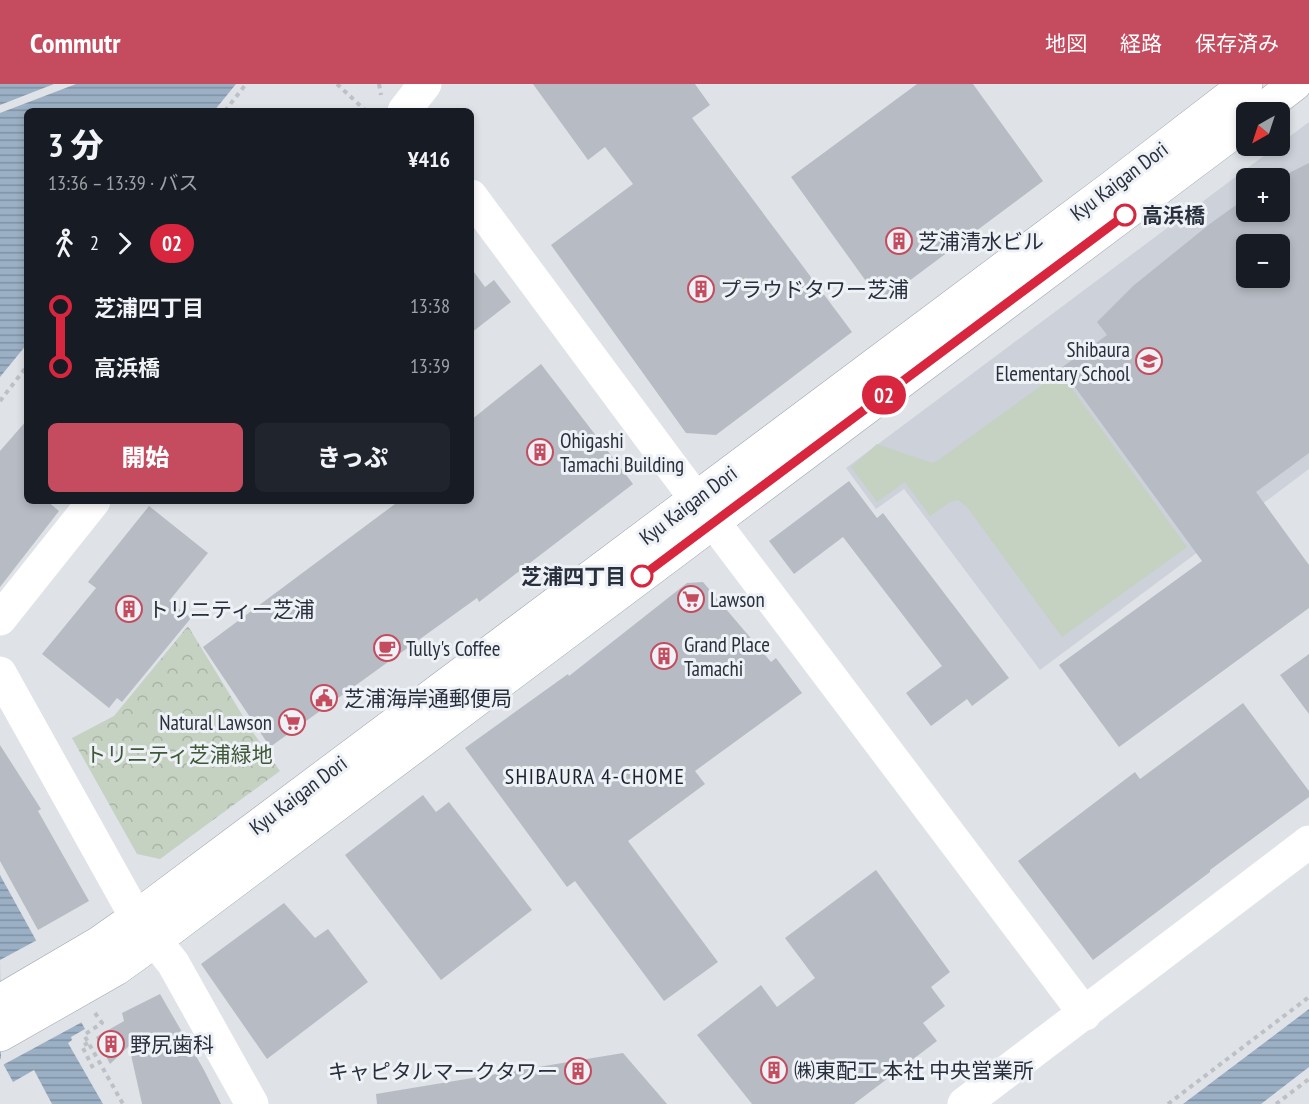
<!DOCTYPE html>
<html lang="ja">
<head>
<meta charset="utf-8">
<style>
  body { margin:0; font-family:"PT Sans Narrow","Noto Sans JP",sans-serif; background:#20242c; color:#f1f3f6; height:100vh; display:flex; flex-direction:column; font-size:22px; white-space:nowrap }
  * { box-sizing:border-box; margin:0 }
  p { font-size:20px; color:#9ea1a6 }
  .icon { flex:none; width:33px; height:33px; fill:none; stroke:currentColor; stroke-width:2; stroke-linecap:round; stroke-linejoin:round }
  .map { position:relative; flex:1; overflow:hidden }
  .details { position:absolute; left:24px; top:24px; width:450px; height:396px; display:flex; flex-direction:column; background:#171b24; border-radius:9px; box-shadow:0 3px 9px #0003 }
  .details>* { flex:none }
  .badge { padding:0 12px; border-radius:20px; font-size:21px; line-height:39px }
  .needle { width:39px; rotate:219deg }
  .controls { position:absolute; left:1236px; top:18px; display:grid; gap:12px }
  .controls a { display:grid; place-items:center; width:54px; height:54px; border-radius:9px; background:#171b24; box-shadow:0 3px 9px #0003; font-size:30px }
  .map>.badge { position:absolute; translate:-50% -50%; box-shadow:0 0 0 3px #fff }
  .legs { display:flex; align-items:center; gap:9px; height:66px; padding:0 24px; font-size:20px }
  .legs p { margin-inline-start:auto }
  .overview { display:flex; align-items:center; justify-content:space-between; height:102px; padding:0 24px }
  h1 { font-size:33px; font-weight:800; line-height:45px }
  .action { display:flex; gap:12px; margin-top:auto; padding:12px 24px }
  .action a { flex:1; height:69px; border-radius:9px; background:#c44c5e; color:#fff; font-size:24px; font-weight:800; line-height:69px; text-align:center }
  .action a+a { background:#20242c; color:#f1f3f6 }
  ul { padding:0 24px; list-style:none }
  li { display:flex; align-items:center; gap:21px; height:60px; font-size:22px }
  li i { display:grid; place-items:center; width:9px; height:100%; margin:0 8px; background:currentColor }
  li i::after { content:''; width:15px; height:15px; margin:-8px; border:4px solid; border-radius:50%; background:#171b24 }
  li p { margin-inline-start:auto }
  li:first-child i { background:linear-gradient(#0000 50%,currentColor 0) }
  li:last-child i { background:linear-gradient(currentColor 50%,#0000 0) }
  header { display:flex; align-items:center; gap:36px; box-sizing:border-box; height:84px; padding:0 30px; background:#c44c5e; color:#fff }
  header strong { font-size:28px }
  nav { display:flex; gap:33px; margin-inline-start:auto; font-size:21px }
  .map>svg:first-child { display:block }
  .built { fill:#cdd1d9; fill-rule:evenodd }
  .park { fill:url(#park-crowns) }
  .pitch { fill:#c5d1c1 }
  .water { fill:url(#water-rules) }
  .pier { fill:#dfe2e7 }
  .building { fill:#b7bcc4; fill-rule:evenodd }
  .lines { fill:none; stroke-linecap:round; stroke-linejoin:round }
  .primary-casing { stroke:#9fa7b2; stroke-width:34 }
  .path { stroke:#bdc0c6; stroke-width:4; stroke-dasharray:4.5 4.5; stroke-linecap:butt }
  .secondary { stroke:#fff; stroke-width:33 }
  .primary { stroke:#fff; stroke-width:33 }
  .line-1-casing { stroke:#fff; stroke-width:14 }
  .line-1 { stroke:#d7263d; stroke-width:9 }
  .stop-1-dot { fill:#fff; stroke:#d7263d; stroke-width:3 }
  .labels { text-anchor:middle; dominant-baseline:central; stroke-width:6; stroke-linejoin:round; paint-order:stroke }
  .street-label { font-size:21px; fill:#29303d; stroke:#eef1f5 }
  .stop-label { font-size:21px; font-weight:bold; fill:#29303d; stroke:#eef1f5; text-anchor:start }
  .poi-label { font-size:21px; fill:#29303d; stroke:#eef1f5; text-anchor:start }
  .park-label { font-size:21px; fill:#3e5837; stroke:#eef1f5 }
  .neighbourhood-label { font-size:22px; letter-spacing:1.5px; fill:#1b222e; stroke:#eef1f5 }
</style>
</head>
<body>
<header>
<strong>Commutr</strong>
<nav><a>地図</a><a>経路</a><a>保存済み</a></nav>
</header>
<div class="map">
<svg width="1309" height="1020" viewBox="0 0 1309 1020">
  <defs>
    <pattern id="park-crowns" width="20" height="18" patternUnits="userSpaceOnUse" patternTransform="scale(1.5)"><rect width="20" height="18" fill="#c5d1c1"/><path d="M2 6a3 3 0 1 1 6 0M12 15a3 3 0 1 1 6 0" fill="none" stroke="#a9b4a7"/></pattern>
    <pattern id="water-rules" width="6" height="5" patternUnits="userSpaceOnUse" patternTransform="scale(1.5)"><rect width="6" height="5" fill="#9cb0c5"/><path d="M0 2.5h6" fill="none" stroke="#7f90a1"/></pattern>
  </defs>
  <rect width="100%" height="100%" fill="#dfe2e7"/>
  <path class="built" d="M1309 38V385L1040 586 904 405 876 425 846 384ZM1246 94H1280V128H1246ZM1246 160H1280V194H1246Z"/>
  <path class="park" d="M188 542 252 647 280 687 160 775 137 770 72 654 114 632Z"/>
  <path class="pitch" d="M1060 288 1187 463 1062 553 967 423 958 416 950 418 930 432 905 398 877 418 851 383 877 360 932 379 937 377Z"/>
  <path class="water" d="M0 0H236L214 27H27V260L0 293Z
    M0 791 85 945 71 953 72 956 68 959 103 1020H52L34 986 13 998 0 974Z
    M1309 925V983L1261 1020H1183Z"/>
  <path class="pier" d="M54 0H76L0 29V21Z
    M39 855 84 937 1 982 0 876Z"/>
  <path class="building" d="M533 0H695L710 21 692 34 852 248 716 351 686 349 551 161 633 100 605 63 588 76Z
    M917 0H973L1043 97 881 218 791 93Z
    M1309 79V369L1256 408 1309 481V524L1119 663 1059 581 1202 477 1061 284 1107 251 1097 238 1133 202 1211 139 1246 114V128H1280L1279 94ZM1246 160H1280V194H1246Z
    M471 184 485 203 494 196 511 218 471 249Z
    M541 280 633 400 479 518 477 514 270 663 203 563 399 417H471V336Z
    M27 336V417H47L59 427 0 503V367Z
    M849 397 877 434 883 429 1009 594 972 622 967 615 931 642 906 609 942 582 843 453 794 490 769 457Z
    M149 422 208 469 169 517 191 534 122 618 117 614 109 624 42 570 96 504 88 498Z
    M703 498 771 578 776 574 802 609 695 687 705 700 628 757 718 878 664 917 575 797 567 803 465 664 568 590 569 592 687 499Z
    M1309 570V630L1280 591Z
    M1243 619 1309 707V713L1210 786V788L1093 876 1018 777 1135 688 1140 695Z
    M0 661 41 725 38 727 89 817 38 846 0 777Z
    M423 711 436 728 449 718 532 826 441 896 345 771Z
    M876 786 950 888 931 903 945 922 923 939 937 957 854 1020H752L697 951 761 901 777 923 815 894 785 854Z
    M284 819 315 854 328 845 368 898 267 975 201 880Z
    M160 910 204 986 221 1020H142L129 962 110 980 96 953 124 937 122 929Z
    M623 969 667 1020H377L376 1010Z"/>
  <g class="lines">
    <defs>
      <path id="primary" d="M1259 28 1295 0
        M0 917 99 859 136 833 1116 100 1246 0
        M0 951 116 885 155 857 1246 39"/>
    </defs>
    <use href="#primary" class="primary-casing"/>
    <path class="path" d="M337 0 366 27
      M379 0 381 11
      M225 27 246 0
      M0 317 27 282
      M95 929 102 939 84 951 123 1020
      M88 959 82 962 93 984
      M1168 1020 1309 913
      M1276 1020 1309 995"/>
    <path class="secondary" d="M404 27 425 0
      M471 112 675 387 1085 930
      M0 535 94 417
      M0 589 136 833 173 879 252 1020
      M964 1020 1309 758"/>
    <use href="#primary" class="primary"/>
  </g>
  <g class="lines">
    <defs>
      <path id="line-1" d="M642 492 1125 131"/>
    </defs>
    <use href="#line-1" class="line-1-casing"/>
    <use href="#line-1" class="line-1"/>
  </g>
  <defs>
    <symbol id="building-ring" viewBox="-11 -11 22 22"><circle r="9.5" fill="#eef1f5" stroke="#c44c5e" stroke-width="1.5"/><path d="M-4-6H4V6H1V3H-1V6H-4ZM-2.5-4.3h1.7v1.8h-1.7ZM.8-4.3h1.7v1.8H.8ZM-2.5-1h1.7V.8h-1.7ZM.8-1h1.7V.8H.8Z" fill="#c44c5e"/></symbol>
    <symbol id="school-ring" viewBox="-11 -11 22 22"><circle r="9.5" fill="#eef1f5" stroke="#c44c5e" stroke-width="1.5"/><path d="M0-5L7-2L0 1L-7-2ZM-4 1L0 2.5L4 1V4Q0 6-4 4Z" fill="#c44c5e"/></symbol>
    <symbol id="supermarket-ring" viewBox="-11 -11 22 22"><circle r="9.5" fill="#eef1f5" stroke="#c44c5e" stroke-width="1.5"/><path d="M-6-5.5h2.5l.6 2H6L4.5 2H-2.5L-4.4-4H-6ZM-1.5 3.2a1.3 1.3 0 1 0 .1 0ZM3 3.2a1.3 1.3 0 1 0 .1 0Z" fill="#c44c5e"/></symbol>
    <symbol id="cafe-ring" viewBox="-11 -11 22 22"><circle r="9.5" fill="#eef1f5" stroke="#c44c5e" stroke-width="1.5"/><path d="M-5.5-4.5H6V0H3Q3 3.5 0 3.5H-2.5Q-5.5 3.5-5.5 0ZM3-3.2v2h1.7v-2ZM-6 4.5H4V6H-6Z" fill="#c44c5e"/></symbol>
    <symbol id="civic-ring" viewBox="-11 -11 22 22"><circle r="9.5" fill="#eef1f5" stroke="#c44c5e" stroke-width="1.5"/><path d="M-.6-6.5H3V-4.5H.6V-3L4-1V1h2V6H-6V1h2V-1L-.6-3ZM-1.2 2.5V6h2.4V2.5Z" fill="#c44c5e"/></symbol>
  </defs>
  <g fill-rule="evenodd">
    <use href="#building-ring" x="884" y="142" width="30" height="30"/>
    <use href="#building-ring" x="686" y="190" width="30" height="30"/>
    <use href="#school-ring" x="1134" y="262" width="30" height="30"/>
    <use href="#building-ring" x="525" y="353" width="30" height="30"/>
    <use href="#supermarket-ring" x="676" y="500" width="30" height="30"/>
    <use href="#building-ring" x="114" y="510" width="30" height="30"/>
    <use href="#cafe-ring" x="372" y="549" width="30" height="30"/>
    <use href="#building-ring" x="649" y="557" width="30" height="30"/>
    <use href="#civic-ring" x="309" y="599" width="30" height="30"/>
    <use href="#supermarket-ring" x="277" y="623" width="30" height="30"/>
    <use href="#building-ring" x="96" y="945" width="30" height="30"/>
    <use href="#building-ring" x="759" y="971" width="30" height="30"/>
    <use href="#building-ring" x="563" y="972" width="30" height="30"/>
  </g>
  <g class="stop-1-dot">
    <circle cx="1125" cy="131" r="10"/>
    <circle cx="642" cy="492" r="10"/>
  </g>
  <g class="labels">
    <g class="street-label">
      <text transform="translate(1119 97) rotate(-37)">Kyu Kaigan Dori</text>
      <text transform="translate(688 421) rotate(-37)">Kyu Kaigan Dori</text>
      <text transform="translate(298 711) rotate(-37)">Kyu Kaigan Dori</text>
    </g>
    <g class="stop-label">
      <text x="1142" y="131">高浜橋</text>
      <text x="626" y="492" text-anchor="end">芝浦四丁目</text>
    </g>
    <g class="poi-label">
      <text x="918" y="157">芝浦清水ビル</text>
      <text x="720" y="205">プラウドタワー芝浦</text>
      <text x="1130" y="265" text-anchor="end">Shibaura<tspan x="1130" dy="24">Elementary School</tspan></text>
      <text x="560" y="356">Ohigashi<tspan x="560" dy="24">Tamachi Building</tspan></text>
      <text x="710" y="515">Lawson</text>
      <text x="148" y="525">トリニティー芝浦</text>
      <text x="684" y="560">Grand Place<tspan x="684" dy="24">Tamachi</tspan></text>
      <text x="406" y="564">Tully's Coffee</text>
      <text x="344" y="614">芝浦海岸通郵便局</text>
      <text x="272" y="638" text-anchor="end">Natural Lawson</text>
      <text x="130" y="960">野尻歯科</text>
      <text x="794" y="986">㈱東配工 本社 中央営業所</text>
      <text x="558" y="987" text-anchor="end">キャピタルマークタワー</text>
    </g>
    <g class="park-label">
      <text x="179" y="670">トリニティ芝浦緑地</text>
    </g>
    <g class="neighbourhood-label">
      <text x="595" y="692">SHIBAURA 4-CHOME</text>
    </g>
  </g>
</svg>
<div class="controls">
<a><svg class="needle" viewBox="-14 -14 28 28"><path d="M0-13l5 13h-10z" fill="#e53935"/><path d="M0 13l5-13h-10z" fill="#9ea1a6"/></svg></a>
<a>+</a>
<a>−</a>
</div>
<b class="badge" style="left:884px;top:311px;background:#d7263d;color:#fff">02</b>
<section class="details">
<div class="overview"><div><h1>3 分</h1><p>13:36 – 13:39 · バス</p></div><b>¥416</b></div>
<div class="legs"><svg class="icon" aria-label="walk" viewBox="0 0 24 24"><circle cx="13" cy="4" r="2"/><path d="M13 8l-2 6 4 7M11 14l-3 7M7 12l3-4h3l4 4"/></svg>2<svg class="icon" aria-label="forward" viewBox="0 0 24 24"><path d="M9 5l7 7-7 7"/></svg><b class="badge" style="background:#d7263d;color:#fff">02</b></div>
<ul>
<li><i style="color:#d7263d"></i><b>芝浦四丁目</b><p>13:38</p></li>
<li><i style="color:#d7263d"></i><b>高浜橋</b><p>13:39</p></li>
</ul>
<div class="action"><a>開始</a><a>きっぷ</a></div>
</section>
</div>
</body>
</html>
